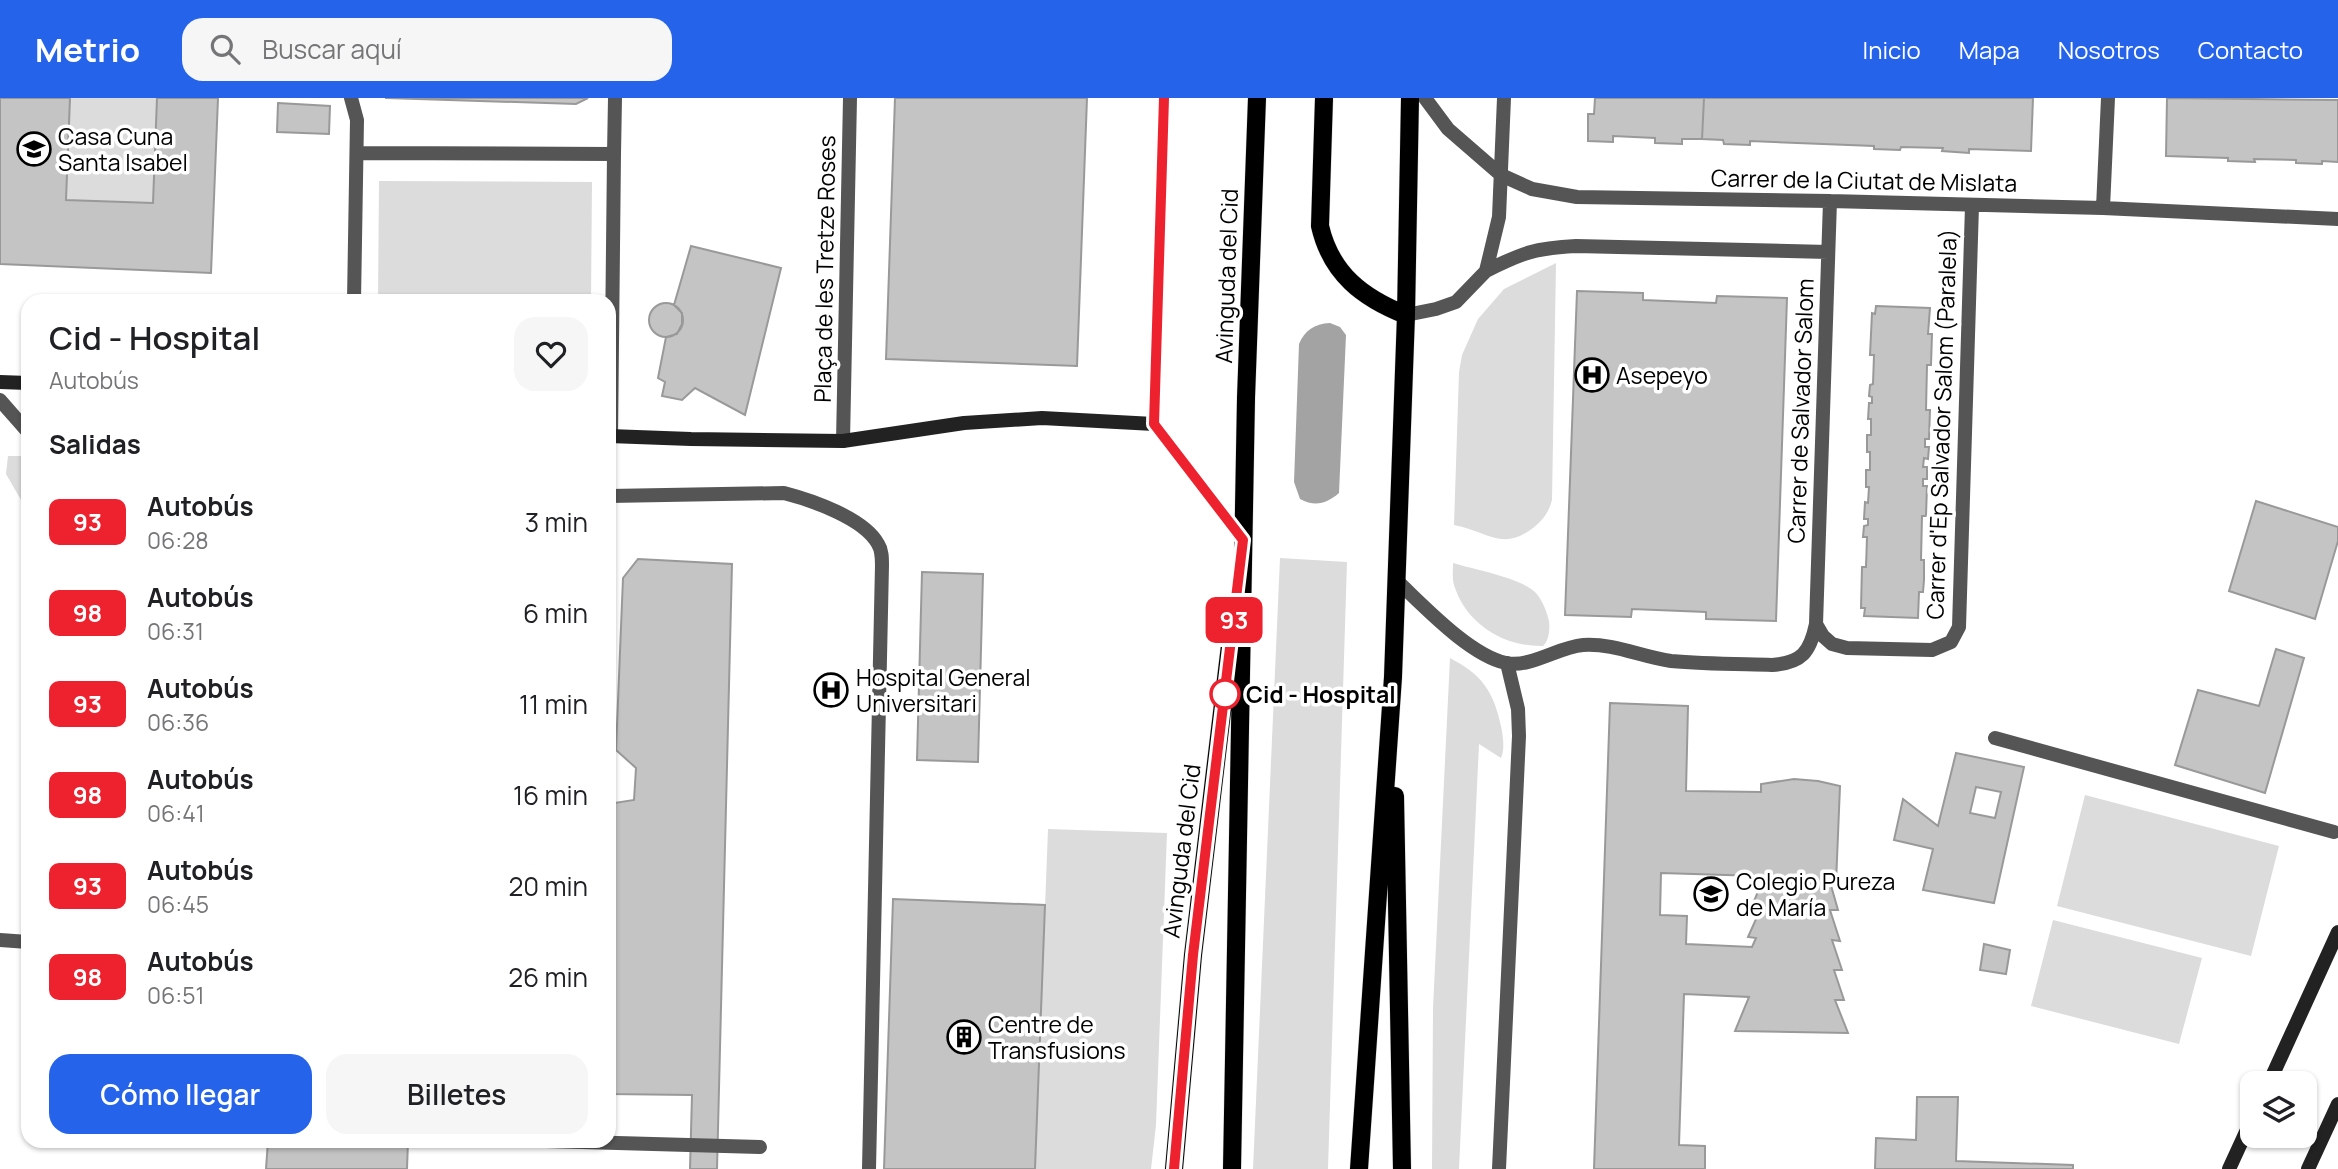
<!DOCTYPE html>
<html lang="es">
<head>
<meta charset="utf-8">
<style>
  body { margin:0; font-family:Manrope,sans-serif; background:#f6f6f6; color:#202124; height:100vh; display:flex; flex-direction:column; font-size:26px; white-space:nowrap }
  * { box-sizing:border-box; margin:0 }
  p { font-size:23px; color:#757577 }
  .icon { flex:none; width:38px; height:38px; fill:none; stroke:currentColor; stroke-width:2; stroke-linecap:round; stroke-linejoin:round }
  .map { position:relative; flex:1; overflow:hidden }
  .drawer { position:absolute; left:21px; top:196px; width:595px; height:854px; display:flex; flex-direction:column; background:#fff; border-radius:21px; box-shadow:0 2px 5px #0004 }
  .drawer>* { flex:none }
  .badge { padding:0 14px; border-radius:10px; font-size:24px; line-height:46px }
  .tools { position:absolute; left:2240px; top:973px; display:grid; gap:14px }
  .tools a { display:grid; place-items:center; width:77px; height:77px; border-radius:14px; background:#fff; box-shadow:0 2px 5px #0004; font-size:35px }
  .map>.badge { position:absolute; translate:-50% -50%; box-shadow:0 0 0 4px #fff }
  h2 { padding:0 28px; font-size:26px; line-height:63px }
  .round { display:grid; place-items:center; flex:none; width:74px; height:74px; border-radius:21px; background:#f6f6f6 }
  .headline { display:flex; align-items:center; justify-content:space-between; height:119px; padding:0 28px }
  h1 { font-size:33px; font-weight:600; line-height:52px }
  .primary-button { display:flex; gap:14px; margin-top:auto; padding:14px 28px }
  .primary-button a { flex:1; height:80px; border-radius:21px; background:#2563eb; color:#fff; font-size:28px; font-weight:600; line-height:80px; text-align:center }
  .primary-button a+a { background:#f6f6f6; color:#202124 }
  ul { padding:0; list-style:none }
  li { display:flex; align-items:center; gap:21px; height:91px; padding:0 28px }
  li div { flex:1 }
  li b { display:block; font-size:26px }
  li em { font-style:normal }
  li .badge { min-width:77px; font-weight:700; text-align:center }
  header { display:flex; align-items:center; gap:42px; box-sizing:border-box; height:98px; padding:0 35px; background:#2563eb; color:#fff }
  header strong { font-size:33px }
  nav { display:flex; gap:38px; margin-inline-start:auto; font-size:24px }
  .search { width:490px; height:63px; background:#f6f6f6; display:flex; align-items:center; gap:18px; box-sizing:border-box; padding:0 24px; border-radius:21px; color:#757577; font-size:26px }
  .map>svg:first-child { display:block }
  .green { fill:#dcdcdc }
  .water { fill:#a3a3a3 }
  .building { fill:#c4c4c4; stroke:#999; stroke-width:2; fill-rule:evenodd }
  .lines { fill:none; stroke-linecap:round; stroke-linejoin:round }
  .primary-casing { stroke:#dbdbdb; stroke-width:19 }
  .lane { stroke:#555; stroke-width:14 }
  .street { stroke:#555; stroke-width:14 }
  .secondary { stroke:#222; stroke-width:14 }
  .primary { stroke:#000; stroke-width:18 }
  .line-casing { stroke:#fff; stroke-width:16 }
  .line { stroke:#ed222e; stroke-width:10 }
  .stop-dot { fill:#fff; stroke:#ed222e; stroke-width:3.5 }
  .labels { text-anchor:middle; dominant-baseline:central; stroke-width:7; stroke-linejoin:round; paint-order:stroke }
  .poi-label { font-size:23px; fill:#000; stroke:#fff; text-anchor:start }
  .street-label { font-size:23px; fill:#000; stroke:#fff }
  .stop-label { font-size:23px; font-weight:bold; fill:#000; stroke:#fff; text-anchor:start }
</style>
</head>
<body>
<header>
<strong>Metrio</strong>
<div class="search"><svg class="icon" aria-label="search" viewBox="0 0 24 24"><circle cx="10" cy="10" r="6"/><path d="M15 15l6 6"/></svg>Buscar aquí</div>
<nav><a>Inicio</a><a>Mapa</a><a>Nosotros</a><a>Contacto</a></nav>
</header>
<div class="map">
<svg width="2338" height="1071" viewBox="0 0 2338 1071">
  <rect width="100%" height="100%" fill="#fff"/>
  <path class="green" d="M70 0H157L153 105 66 102Z
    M379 83 592 84 591 203H378Z
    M1556 165 1552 402C1549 414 1543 422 1533 430 1502 454 1487 433 1454 427L1459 274 1462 257 1478 221 1504 191Z
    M8 358H25L28 373V414L6 376Z
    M1280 460 1347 464 1328 1071H1253Z
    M1453 465C1476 472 1518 479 1535 494 1542 501 1547 514 1549 523 1550 532 1549 542 1543 548 1504 549 1466 526 1454 487 1452 480 1453 472 1453 465Z
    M1450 560C1482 577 1493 592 1501 628 1503 638 1505 651 1501 660L1479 646 1459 1071H1432L1433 910Z
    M2085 697 2279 748 2251 858 2057 808Z
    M1048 731 1167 735 1156 1027 1151 1071H1035Z
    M2053 822 2202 860 2179 946 2031 908Z"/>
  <path class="water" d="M1330 225 1340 229 1346 237 1339 395C1326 406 1315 409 1300 401L1294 384 1299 246C1305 232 1314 226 1330 225Z"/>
  <path class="building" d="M0 0H70L66 102 153 105 157 0H218L211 175 0 166Z
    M386 0H385H588L576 6Z
    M895 0H1087L1077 268 886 261Z
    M1595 0H1704L1702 41H1682V46L1655 45V40L1613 38V44L1588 43V16H1594Z
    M1704 0H2033L2031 53 1969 51V55L1942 53 1943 50 1901 49 1900 52 1874 51V48L1750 43V47L1724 46 1723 42 1702 41Z
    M2167 0 2338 2V64L2322 63V66L2296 65V62L2254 61 2255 64 2228 63V60L2166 58Z
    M278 5 330 8 329 36 277 34Z
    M691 148 781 170 745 317 695 290 682 302 662 298 665 284 658 280 666 239 677 236 682 226V215L674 207Z
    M1577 193 1643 195V202L1716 205 1717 198 1787 200 1776 523 1706 521V514L1632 511 1631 519 1565 517Z
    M649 222a17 17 0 1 1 34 0a17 17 0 1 1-34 0Z
    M1876 208 1930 210 1928 236H1932L1931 267H1927L1926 312H1930L1929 341H1925V349H1929L1928 361 1924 360 1923 369H1927V381H1923V388H1927L1926 418H1922L1921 462H1924V482L1923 494H1919L1918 520 1864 518 1865 510H1861L1862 469H1866L1867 439H1863L1864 428 1868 427V421H1864L1865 404 1868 405 1869 389H1866V372H1870V354H1867V337H1871V321H1868L1869 305H1872V299L1869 298 1870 287 1873 286 1874 257H1870L1872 215 1875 216Z
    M2256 403 2338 429V443L2315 521 2229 493Z
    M638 461 732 466 717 1071H690L692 997 609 996V845L614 705 634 702 636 670 616 652 623 480Z
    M922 474 983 476 978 664 917 662Z
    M2276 551 2304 560 2265 695 2175 667 2198 592 2259 608Z
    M1610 605 1688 608 1686 693 1761 694V686L1794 681 1818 683 1840 688 1836 785 1830 784 1838 812H1830L1840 843 1832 842 1842 872H1834L1844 902H1835L1848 935 1735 933 1749 899 1684 896 1679 1047 1705 1048V1071H1594ZM1661 775 1758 778V782H1763L1751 810H1761L1748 839 1756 840 1752 849 1686 846 1687 818 1660 817Z
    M1956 655 2024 669 1994 805 1923 792 1933 751 1894 742 1903 701 1938 728ZM1976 689 2001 694 1995 720 1970 715Z
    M893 801 1045 807 1035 1071H884Z
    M1984 846 2010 852 2006 876 1980 872Z
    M1917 999H1958L1956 1063 2073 1067V1071H1875L1876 1040 1916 1042Z
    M268 1043H408L407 1071H266Z"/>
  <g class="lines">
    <defs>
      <path id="primary" d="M1324 0 1320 128C1331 176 1363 200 1406 217
        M1395 698 1402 1071
        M1174 1071 1193 857 1231 539
        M1232 1071 1246 300 1257 0
        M1359 1071 1393 579 1406 217 1410 0"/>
    </defs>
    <use href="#primary" class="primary-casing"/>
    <path class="lane" d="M0 302 28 334
      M609 398 784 395C811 402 864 420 878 446 882 452 882 460 882 467L869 1071
      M0 842 28 844
      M546 1043 760 1049
      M1499 1071 1519 638 1518 611 1507 565"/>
    <path class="street" d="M351 0 357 22 354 203
      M1425 0 1448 31 1501 77 1532 91 1577 99 1830 103 2103 110 2338 121
      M357 55 614 56 611 338
      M614 56 615 0
      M2103 110 2108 0
      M1486 173C1522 155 1535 150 1576 148L1828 154
      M1406 217 1436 211 1456 204 1486 173 1499 119 1504 0
      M1154 326 1164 0
      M843 343 850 0
      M1396 482C1423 507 1469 557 1506 565 1531 570 1558 549 1583 547 1614 545 1641 559 1671 563 1705 566 1739 566 1772 567 1802 565 1810 554 1816 526L1830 103
      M1816 526 1823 538 1832 546 1847 550 1932 552 1951 544 1959 529 1972 108
      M1995 640 2334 734"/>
    <path class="secondary" d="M0 284 28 285
      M609 338 691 341 843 343 964 325 1042 320 1154 326 1243 442
      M2269 985 2338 834
      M2229 1071 2252 1021
      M2308 1071 2338 1006"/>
    <use href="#primary" class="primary"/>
  </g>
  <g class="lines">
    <defs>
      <path id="line" d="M1164 0 1154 326 1243 442 1193 857 1174 1071"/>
    </defs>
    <use href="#line" class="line-casing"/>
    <use href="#line" class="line"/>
  </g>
  <defs>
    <symbol id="school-ring" viewBox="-11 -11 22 22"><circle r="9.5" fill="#fff" stroke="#000" stroke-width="1.5"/><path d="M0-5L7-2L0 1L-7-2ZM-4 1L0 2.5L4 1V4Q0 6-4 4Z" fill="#000"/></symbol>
    <symbol id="hospital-ring" viewBox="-11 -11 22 22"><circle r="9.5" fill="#fff" stroke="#000" stroke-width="1.5"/><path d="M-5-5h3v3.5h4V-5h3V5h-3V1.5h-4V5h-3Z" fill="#000"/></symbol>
    <symbol id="building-ring" viewBox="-11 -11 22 22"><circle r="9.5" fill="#fff" stroke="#000" stroke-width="1.5"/><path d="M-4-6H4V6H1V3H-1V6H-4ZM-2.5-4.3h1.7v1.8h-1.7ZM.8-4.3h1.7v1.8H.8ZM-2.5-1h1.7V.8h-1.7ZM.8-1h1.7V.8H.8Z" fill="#000"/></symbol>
  </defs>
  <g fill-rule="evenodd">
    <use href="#school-ring" x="15" y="32" width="38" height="38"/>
    <use href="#hospital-ring" x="1573" y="258" width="38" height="38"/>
    <use href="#hospital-ring" x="812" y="573" width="38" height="38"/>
    <use href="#school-ring" x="1692" y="777" width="38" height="38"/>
    <use href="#building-ring" x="945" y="920" width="38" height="38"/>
  </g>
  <circle class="stop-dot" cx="1225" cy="596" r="14"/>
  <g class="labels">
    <g class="poi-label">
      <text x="58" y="38">Casa Cuna<tspan x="58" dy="26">Santa Isabel</tspan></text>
      <text x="1616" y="277">Asepeyo</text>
      <text x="856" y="579">Hospital General<tspan x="856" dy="26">Universitari</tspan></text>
      <text x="1736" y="783">Colegio Pureza<tspan x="1736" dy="26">de María</tspan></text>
      <text x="988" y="926">Centre de<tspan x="988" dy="26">Transfusions</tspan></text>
    </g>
    <g class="street-label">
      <text transform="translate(1864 82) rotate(1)">Carrer de la Ciutat de Mislata</text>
      <text transform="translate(824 171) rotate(-89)">Plaça de les Tretze Roses</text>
      <text transform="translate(1226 178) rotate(-88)">Avinguda del Cid</text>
      <text transform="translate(1800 313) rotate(-88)">Carrer de Salvador Salom</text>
      <text transform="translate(1941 326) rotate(-88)">Carrer d'Ep Salvador Salom (Paralela)</text>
      <text transform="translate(1181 753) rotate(-83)">Avinguda del Cid</text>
    </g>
    <g class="stop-label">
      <text x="1246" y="596">Cid - Hospital</text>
    </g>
  </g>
</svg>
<div class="tools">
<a><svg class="icon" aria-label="layers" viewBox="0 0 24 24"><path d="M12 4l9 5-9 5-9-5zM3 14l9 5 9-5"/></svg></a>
</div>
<b class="badge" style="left:1234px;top:522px;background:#ed222e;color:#fff">93</b>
<section class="drawer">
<div class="headline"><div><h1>Cid - Hospital</h1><p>Autobús</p></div><a class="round"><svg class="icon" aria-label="heart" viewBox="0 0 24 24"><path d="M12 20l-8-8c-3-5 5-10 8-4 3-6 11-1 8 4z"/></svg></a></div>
<h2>Salidas</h2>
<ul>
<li><span class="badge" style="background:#ed222e;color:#fff">93</span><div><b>Autobús</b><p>06:28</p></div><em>3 min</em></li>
<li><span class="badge" style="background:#ed222e;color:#fff">98</span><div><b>Autobús</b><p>06:31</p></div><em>6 min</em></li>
<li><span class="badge" style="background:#ed222e;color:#fff">93</span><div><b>Autobús</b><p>06:36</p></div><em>11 min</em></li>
<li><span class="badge" style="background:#ed222e;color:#fff">98</span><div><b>Autobús</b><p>06:41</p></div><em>16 min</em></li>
<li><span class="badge" style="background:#ed222e;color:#fff">93</span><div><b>Autobús</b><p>06:45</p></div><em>20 min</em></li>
<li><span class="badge" style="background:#ed222e;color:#fff">98</span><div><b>Autobús</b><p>06:51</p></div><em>26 min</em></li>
</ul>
<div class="primary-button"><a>Cómo llegar</a><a>Billetes</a></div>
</section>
</div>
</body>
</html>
